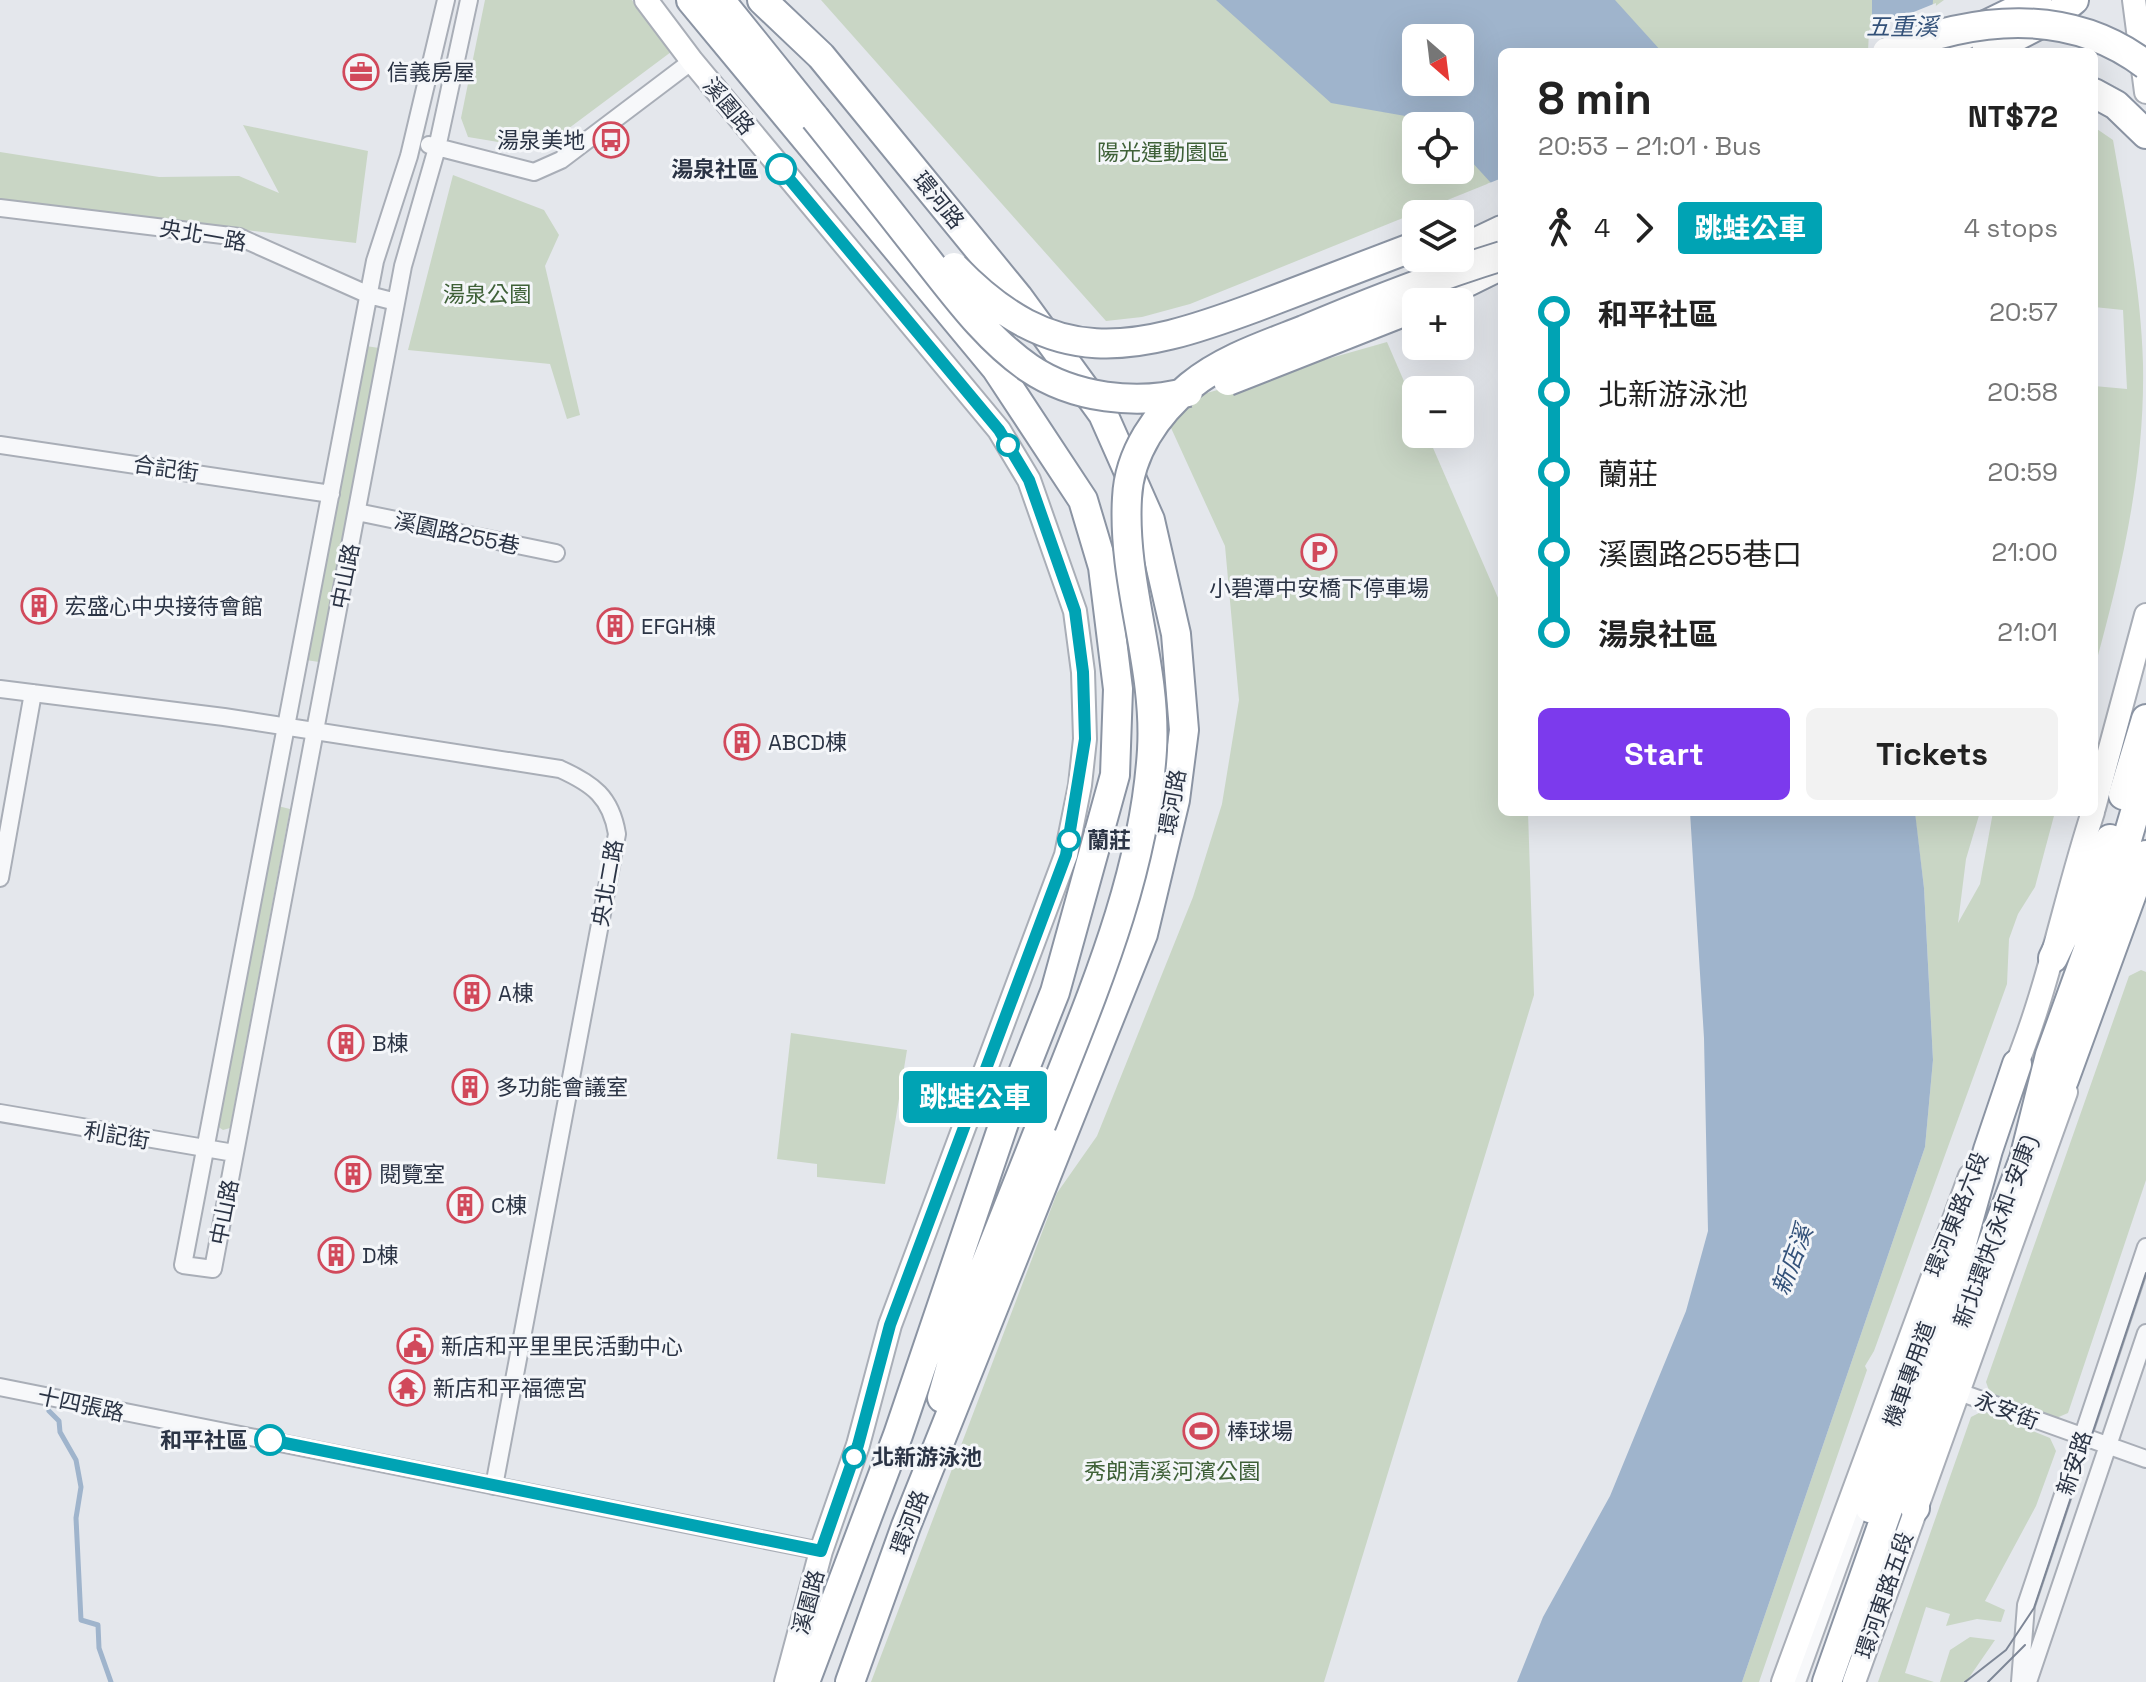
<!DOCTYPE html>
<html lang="en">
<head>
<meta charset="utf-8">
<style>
  body { margin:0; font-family:"Space Grotesk","Noto Sans TC",sans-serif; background:#f2f2f2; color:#222; height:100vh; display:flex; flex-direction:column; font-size:30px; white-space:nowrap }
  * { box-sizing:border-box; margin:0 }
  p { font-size:26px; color:#767676 }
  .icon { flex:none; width:44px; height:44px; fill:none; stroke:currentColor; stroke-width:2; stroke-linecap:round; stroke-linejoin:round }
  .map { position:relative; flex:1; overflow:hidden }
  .details { position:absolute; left:1498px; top:48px; width:600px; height:768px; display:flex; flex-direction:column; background:#fff; border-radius:12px; box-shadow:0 8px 32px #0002 }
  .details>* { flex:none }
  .badge { padding:0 16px; border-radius:6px; font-size:28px; line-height:52px }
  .needle { width:52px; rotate:152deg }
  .controls { position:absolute; left:1402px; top:24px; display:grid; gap:16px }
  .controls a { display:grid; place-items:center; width:72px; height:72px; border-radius:12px; background:#fff; box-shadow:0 8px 32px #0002; font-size:40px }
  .map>.badge { position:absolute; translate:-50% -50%; box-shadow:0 0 0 4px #fff }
  .legs { display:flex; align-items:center; gap:12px; height:88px; padding:0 40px; font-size:26px }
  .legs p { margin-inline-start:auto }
  .headline { display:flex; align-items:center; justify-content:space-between; height:136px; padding:0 40px }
  h1 { font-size:44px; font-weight:700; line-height:60px }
  .button { display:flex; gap:16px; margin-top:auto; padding:16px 40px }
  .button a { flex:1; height:92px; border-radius:12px; background:#7c3aed; color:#fff; font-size:32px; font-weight:700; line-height:92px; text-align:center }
  .button a+a { background:#f2f2f2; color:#222 }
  ul { padding:0 40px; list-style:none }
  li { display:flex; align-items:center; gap:28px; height:80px; font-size:30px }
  li i { display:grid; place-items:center; width:12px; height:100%; margin:0 10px; background:currentColor }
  li i::after { content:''; width:20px; height:20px; margin:-10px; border:6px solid; border-radius:50%; background:#fff }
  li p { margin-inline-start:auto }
  li:first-child i { background:linear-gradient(#0000 50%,currentColor 0) }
  li:last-child i { background:linear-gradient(currentColor 50%,#0000 0) }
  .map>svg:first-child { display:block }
  .green { fill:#c9d6c5; fill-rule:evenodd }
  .water { fill:#9fb4cc; fill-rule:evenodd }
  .pier { fill:#e4e7ec }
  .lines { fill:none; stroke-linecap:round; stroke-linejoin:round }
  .stream { stroke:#9fb4cc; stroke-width:5 }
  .street-casing { stroke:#a9aeb7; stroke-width:20 }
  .secondary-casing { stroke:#a9aeb7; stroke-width:26 }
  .highway-casing { stroke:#8b94a3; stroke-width:32 }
  .street { stroke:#f7f8fa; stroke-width:16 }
  .secondary { stroke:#fff; stroke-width:22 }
  .highway { stroke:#fff; stroke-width:28 }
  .tram { stroke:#7d8696; stroke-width:2 }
  .highway-bridge-casing { stroke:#8b94a3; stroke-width:32; stroke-linecap:butt }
  .highway-bridge { stroke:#fff; stroke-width:28 }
  .line-1-casing { stroke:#fff; stroke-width:18 }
  .line-1 { stroke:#00a3b4; stroke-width:12 }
  .stop-1-dot { fill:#fff; stroke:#00a3b4; stroke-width:4 }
  .labels { text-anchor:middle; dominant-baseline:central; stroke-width:6; stroke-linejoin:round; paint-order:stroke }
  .poi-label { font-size:22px; fill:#2b3445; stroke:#f4f6f9; text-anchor:start }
  .street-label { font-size:22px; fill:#2b3445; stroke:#f4f6f9 }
  .park-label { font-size:22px; fill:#3f6138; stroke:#f4f6f9 }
  .stop-label { font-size:22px; font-weight:bold; fill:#2b3445; stroke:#f4f6f9; text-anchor:end }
  .water-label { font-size:24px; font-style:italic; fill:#34527a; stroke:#f4f6f9 }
</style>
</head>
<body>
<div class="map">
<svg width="2146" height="1682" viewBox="0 0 2146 1682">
  <rect width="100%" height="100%" fill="#e4e7ec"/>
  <path class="green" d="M485 0H632L671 52 541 149 468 137 461 118Z
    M821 0H1944L1872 52H1502V178L1190 304 1142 317 1106 321ZM1416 38H1460V82H1416ZM1416 126H1460V170H1416Z
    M243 125 368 151 356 243 0 201V152L159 177 239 176 279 193Z
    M2094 127 2113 140C2126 214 2141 289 2143 364 2145 469 2122 569 2094 670V386L2127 389 2123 310 2094 307Z
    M453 175 544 210 559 235 545 266 580 415 567 419 550 364 408 350Z
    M1387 342 1416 409V434H1427L1502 607V812H1528L1534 995 1324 1682H871L1057 1193 1097 1136 1193 897 1222 804 1239 700 1225 546 1161 406Z
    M366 346 379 348 319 662 306 660Z
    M278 806 290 809 230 1128 223 1130 217 1126Z
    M1948 812H1980L1966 859 1958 923 1980 884 1993 812H2055L2035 887 2018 914 2009 939 2007 984 1874 1351 1865 1366 1867 1370 1759 1682H1742L1925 1147 1933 1060 1924 888 1915 815Z
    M2141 970 2146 972V1180L2068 1413 2054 1419 1991 1396 1986 1382 2129 976Z
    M791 1033 907 1050 885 1184 817 1177V1164L777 1159Z
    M1983 1411 2050 1438 2056 1451 2036 1506 1985 1601 2005 1610 2001 1622 1977 1619 1946 1626 1950 1614 1926 1607 1905 1673 1934 1682H1878L1971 1417Z
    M1970 1637 1995 1640 1966 1682H1940L1950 1650Z"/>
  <path class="water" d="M1216 0H1615L1662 52H1502V203L1491 183 1460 149V126H1439L1434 121 1331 103ZM1416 38H1460V82H1416Z
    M1872 0H1933L1930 52H1872Z
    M1690 812H1915L1924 888 1933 1060 1925 1147 1742 1682H1517L1543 1617 1610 1496 1686 1311 1708 1231 1704 1038Z"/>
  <path class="pier" d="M1936 3 1934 52H1868L1869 30Z
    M1502 178V207L1487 184Z"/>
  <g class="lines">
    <path class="stream" d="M49 1411 59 1421 60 1432 76 1460 81 1487 76 1518 81 1620 98 1625 99 1648 111 1682"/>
    <defs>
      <path id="street" d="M446 0 409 156 375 261 183 1265 213 1269 403 266 437 148 469 0
        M429 145 534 172 561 160 692 61
        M0 208 239 237 369 295 396 302
        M0 445 331 494
        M357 512 556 553
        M0 689 224 717 560 769C593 784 611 797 617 834L494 1486
        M0 878 33 693
        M0 1113 234 1153
        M0 1387 821 1551
        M1959 1392 2146 1459
        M1797 1682 1864 1496
        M2020 1682 2026 1605 2146 1247
        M2028 1682 2146 1333"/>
      <path id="secondary" d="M646 0 692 61 999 430 1029 480 1075 611 1083 672 1085 739 1080 785 1066 855 890 1325 858 1445 821 1551 786 1682
        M2134 0 2146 92
        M2094 808 2146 615
        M2011 1078C2048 992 2064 900 2093 812
        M1783 1682 1970 1176
        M1854 1682 2066 1092"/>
      <path id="highway" d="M691 0 996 368 1083 500 1103 567 1118 689 1115 775 1055 992 1008 1111 898 1435 805 1682
        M720 0 815 118
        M762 0 821 56 1018 297 1103 414 1150 520 1176 634 1184 730 1175 800 1143 934 906 1526 850 1682
        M1930 52 2037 0
        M1986 52 2052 18 2074 0
        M2094 93 2116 105 2146 134
        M1460 250 1502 230
        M1427 302 1502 265
        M2123 795 2146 719
        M2053 958 2110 839
        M2050 1108 2064 1080 2146 855
        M942 1398 965 1316 1041 1125
        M1912 1462 1915 1508
        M1870 1508 1950 1286 1988 1150 2017 1064
        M1827 1682 1888 1509 1912 1457 2024 1159 2050 1055 2123 853 2146 775"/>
    </defs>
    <use href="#street" class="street-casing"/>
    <use href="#secondary" class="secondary-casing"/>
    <use href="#highway" class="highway-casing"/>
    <use href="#street" class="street"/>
    <use href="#secondary" class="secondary"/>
    <use href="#highway" class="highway"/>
    <path class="tram" d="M1965 1682 2006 1650 2034 1608 2146 1273
      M1988 1682 2025 1645"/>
    <defs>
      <path id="highway-bridge" d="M1887 52C1973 17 2068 6 2146 65
        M815 118C852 164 888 210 925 257 956 296 987 339 1029 368 1073 398 1137 406 1188 392
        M954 267C1054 371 1132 353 1256 307 1309 287 1363 266 1416 246
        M1228 381 1416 307
        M1041 1125C1088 1004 1144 881 1152 750 1157 665 1122 583 1127 498 1129 453 1157 413 1190 386 1223 359 1266 345 1304 330 1370 302 1434 277 1502 256"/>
    </defs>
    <use href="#highway-bridge" class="highway-bridge-casing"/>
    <use href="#highway-bridge" class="highway-bridge"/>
  </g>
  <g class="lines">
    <defs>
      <path id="line-1" d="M270 1440 821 1551 858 1445 890 1325 1066 855 1085 739 1083 672 1075 611 1029 480 999 430 781 169"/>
    </defs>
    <use href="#line-1" class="line-1-casing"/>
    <use href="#line-1" class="line-1"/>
  </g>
  <defs>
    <symbol id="office-ring" viewBox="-11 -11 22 22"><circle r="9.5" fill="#f4f6f9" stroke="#d1495b" stroke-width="1.5"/><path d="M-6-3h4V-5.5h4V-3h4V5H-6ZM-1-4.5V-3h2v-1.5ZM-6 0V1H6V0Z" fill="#d1495b"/></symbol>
    <symbol id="bus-ring" viewBox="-11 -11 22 22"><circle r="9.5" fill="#f4f6f9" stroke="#d1495b" stroke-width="1.5"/><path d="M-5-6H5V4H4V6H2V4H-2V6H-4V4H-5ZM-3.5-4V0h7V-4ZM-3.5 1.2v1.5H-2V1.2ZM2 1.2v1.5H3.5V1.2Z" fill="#d1495b"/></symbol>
    <symbol id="parking-ring" viewBox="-11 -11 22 22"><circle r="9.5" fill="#f4f6f9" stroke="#d1495b" stroke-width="1.5"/><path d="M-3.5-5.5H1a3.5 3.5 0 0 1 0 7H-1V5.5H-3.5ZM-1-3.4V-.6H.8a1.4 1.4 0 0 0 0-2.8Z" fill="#d1495b"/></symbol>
    <symbol id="building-ring" viewBox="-11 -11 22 22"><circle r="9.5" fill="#f4f6f9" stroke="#d1495b" stroke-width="1.5"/><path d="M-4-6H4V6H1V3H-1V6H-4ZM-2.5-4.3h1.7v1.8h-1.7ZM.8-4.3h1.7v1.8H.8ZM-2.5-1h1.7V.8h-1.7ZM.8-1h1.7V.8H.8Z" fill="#d1495b"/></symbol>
    <symbol id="civic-ring" viewBox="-11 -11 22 22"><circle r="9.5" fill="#f4f6f9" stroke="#d1495b" stroke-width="1.5"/><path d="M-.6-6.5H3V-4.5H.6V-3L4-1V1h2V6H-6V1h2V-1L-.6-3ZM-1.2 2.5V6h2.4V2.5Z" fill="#d1495b"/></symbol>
    <symbol id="temple-ring" viewBox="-11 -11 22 22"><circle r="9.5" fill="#f4f6f9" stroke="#d1495b" stroke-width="1.5"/><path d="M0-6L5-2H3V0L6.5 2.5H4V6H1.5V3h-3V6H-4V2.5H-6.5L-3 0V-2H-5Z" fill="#d1495b"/></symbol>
    <symbol id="stadium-ring" viewBox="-11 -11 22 22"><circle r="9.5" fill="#f4f6f9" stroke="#d1495b" stroke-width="1.5"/><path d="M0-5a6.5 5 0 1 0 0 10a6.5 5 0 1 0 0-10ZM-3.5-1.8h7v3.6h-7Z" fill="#d1495b"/></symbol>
  </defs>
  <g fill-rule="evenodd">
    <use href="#office-ring" x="341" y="52" width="40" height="40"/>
    <use href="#bus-ring" x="591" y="120" width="40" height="40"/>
    <use href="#parking-ring" x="1299" y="532" width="40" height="40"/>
    <use href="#building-ring" x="19" y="586" width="40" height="40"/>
    <use href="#building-ring" x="595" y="606" width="40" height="40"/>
    <use href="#building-ring" x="722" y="722" width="40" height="40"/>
    <use href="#building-ring" x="452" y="973" width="40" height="40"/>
    <use href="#building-ring" x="326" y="1023" width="40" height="40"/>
    <use href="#building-ring" x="450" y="1067" width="40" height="40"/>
    <use href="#building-ring" x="333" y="1154" width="40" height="40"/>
    <use href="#building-ring" x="445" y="1185" width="40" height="40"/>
    <use href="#building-ring" x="316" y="1235" width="40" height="40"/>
    <use href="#civic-ring" x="395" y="1326" width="40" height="40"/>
    <use href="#temple-ring" x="387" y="1368" width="40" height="40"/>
    <use href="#stadium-ring" x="1181" y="1411" width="40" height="40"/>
  </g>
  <g class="stop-1-dot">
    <circle cx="781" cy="169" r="14"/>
    <circle cx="1008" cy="445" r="10"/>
    <circle cx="1069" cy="840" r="10"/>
    <circle cx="270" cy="1440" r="14"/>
    <circle cx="854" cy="1457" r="10"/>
  </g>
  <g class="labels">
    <g class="poi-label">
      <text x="387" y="72">信義房屋</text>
      <text x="585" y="140" text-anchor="end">湯泉美地</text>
      <text x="1319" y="588" text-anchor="middle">小碧潭中安橋下停車場</text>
      <text x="65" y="606">宏盛心中央接待會館</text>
      <text x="641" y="626">EFGH棟</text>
      <text x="768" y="742">ABCD棟</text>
      <text x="498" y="993">A棟</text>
      <text x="372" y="1043">B棟</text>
      <text x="496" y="1087">多功能會議室</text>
      <text x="379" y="1174">閱覽室</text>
      <text x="491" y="1205">C棟</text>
      <text x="362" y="1255">D棟</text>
      <text x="441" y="1346">新店和平里里民活動中心</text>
      <text x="433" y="1388">新店和平福德宮</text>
      <text x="1227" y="1431">棒球場</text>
    </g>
    <g class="street-label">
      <text transform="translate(729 106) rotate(50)">溪園路</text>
      <text transform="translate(939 200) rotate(51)">環河路</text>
      <text transform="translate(203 235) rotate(10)">央北一路</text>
      <text transform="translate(166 468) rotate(8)">合記街</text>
      <text transform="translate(457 533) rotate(12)">溪園路255巷</text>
      <text transform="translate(345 576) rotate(-79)">中山路</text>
      <text transform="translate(1172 802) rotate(-80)">環河路</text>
      <text transform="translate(607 883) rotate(-80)">央北二路</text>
      <text transform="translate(117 1135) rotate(10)">利記街</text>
      <text transform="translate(224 1212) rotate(-79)">中山路</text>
      <text transform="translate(1956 1214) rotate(-68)">環河東路六段</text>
      <text transform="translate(1995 1231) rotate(-70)">新北環快(永和-安康)</text>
      <text transform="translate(1909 1374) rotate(-70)">機車專用道</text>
      <text transform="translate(81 1404) rotate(12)">十四張路</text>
      <text transform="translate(2007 1410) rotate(21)">永安街</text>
      <text transform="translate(2074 1463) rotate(-72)">新安路</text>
      <text transform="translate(909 1522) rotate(-69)">環河路</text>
      <text transform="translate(1884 1595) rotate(-71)">環河東路五段</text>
      <text transform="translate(808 1602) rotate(-75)">溪園路</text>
    </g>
    <g class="park-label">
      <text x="1163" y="152">陽光運動園區</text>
      <text x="487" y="294">湯泉公園</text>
      <text x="1172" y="1471">秀朗清溪河濱公園</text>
    </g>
    <g class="stop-label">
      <text x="759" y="169">湯泉社區</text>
      <text x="1087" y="840" text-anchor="start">蘭莊</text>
      <text x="248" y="1440">和平社區</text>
      <text x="872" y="1457" text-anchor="start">北新游泳池</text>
    </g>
    <g class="water-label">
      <text x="1902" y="26">五重溪</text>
      <text transform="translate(1792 1260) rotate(-69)">新店溪</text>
    </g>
  </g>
</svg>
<div class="controls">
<a><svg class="needle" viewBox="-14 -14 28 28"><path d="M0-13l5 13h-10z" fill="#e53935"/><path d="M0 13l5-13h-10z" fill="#767676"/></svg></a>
<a><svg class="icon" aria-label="locate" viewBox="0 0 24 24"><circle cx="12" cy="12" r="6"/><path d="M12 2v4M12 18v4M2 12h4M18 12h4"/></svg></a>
<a><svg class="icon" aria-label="layers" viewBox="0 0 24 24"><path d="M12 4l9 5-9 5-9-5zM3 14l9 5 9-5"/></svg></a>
<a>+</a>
<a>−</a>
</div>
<b class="badge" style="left:975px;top:1097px;background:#00a3b4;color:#fff">跳蛙公車</b>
<section class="details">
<div class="headline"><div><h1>8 min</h1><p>20:53 – 21:01 · Bus</p></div><b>NT$72</b></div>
<div class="legs"><svg class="icon" aria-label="walk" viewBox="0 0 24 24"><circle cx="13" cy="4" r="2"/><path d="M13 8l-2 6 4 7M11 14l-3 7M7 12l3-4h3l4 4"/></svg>4<svg class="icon" aria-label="forward" viewBox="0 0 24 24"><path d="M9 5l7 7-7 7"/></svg><b class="badge" style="background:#00a3b4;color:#fff">跳蛙公車</b><p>4 stops</p></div>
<ul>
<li><i style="color:#00a3b4"></i><b>和平社區</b><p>20:57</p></li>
<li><i style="color:#00a3b4"></i><span>北新游泳池</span><p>20:58</p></li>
<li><i style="color:#00a3b4"></i><span>蘭莊</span><p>20:59</p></li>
<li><i style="color:#00a3b4"></i><span>溪園路255巷口</span><p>21:00</p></li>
<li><i style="color:#00a3b4"></i><b>湯泉社區</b><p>21:01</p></li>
</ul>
<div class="button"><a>Start</a><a>Tickets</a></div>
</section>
</div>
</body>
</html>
